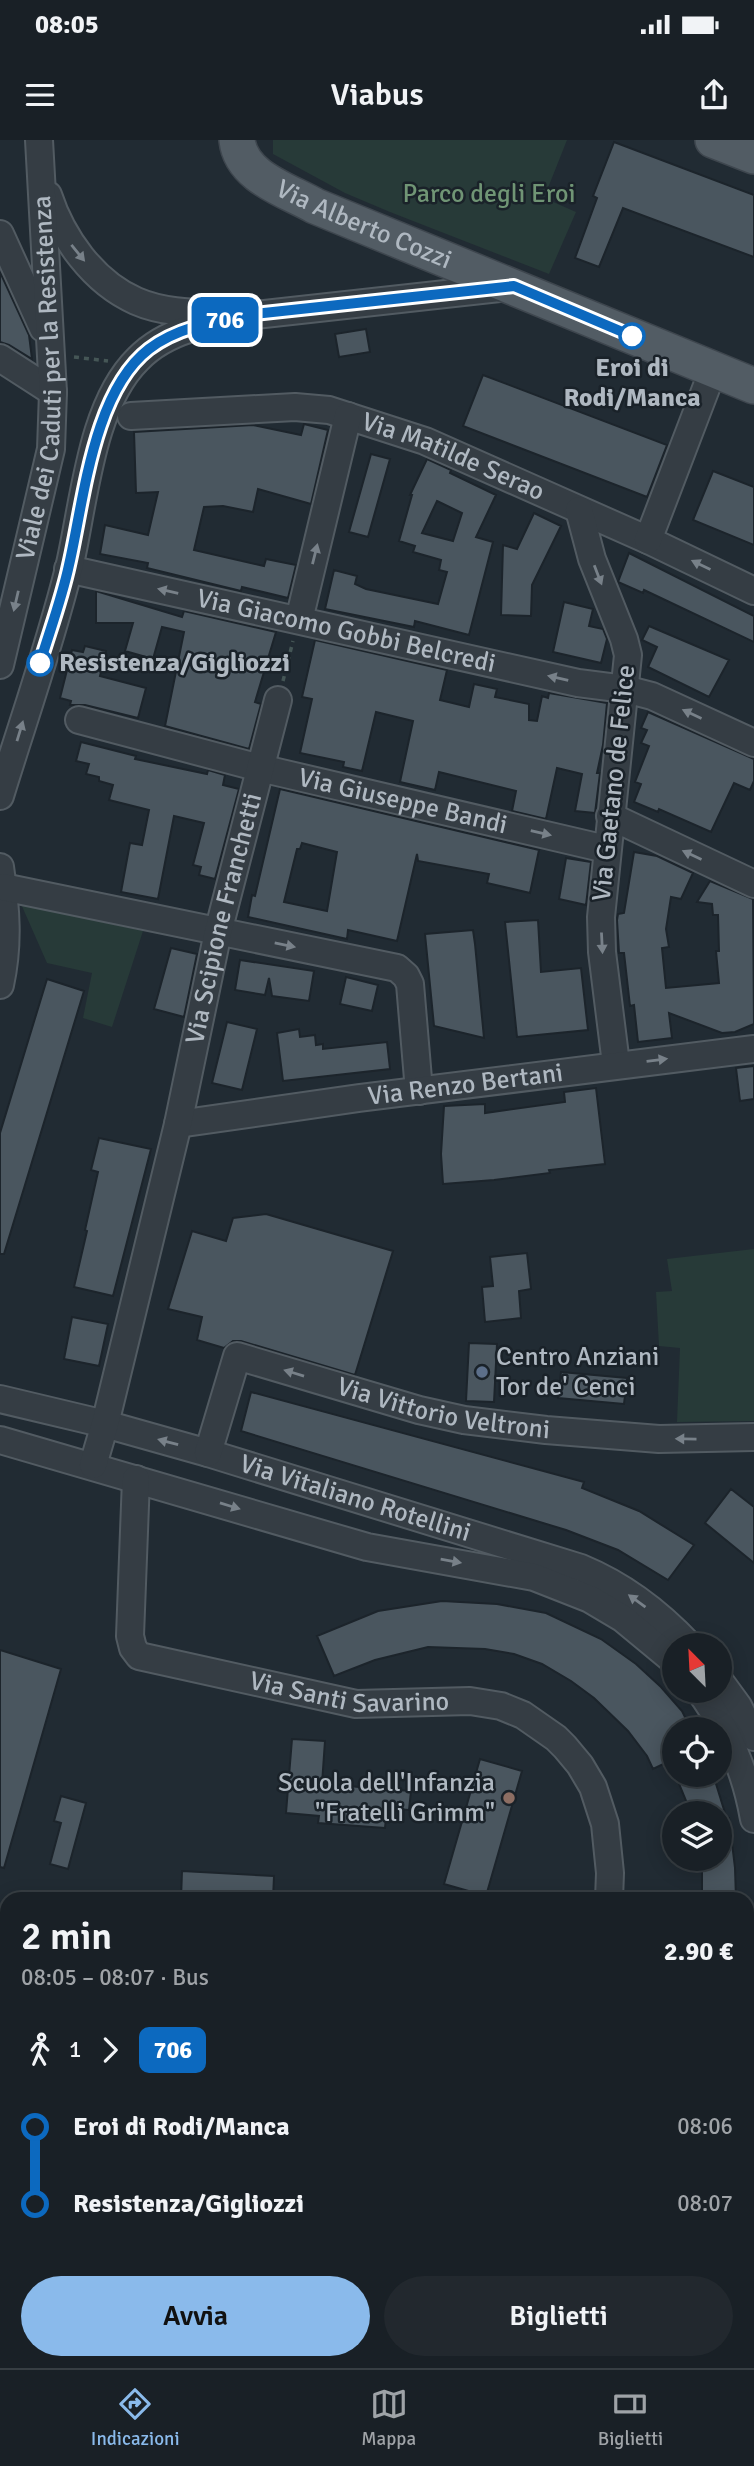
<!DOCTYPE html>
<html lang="it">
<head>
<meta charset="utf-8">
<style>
  body { margin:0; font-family:Signika,sans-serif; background:#22282e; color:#f1f3f6; height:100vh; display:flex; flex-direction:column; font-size:26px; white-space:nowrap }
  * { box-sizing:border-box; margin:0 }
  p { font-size:23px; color:#9fa3a7 }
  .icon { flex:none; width:38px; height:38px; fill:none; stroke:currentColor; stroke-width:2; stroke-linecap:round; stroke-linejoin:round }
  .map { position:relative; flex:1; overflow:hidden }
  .drawer { position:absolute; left:0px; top:1752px; width:754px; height:478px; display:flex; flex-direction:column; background:#192026; border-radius:21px 21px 0 0; box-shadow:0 4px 18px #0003,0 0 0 2px #373e43 }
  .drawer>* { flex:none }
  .badge { padding:0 14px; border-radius:10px; font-size:24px; line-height:46px }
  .needle { width:46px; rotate:336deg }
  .controls { position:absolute; left:662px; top:1493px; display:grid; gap:14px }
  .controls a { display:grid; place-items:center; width:70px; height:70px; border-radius:50%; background:#192026; box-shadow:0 4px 18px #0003,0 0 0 2px #373e43; font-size:35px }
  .map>.badge { position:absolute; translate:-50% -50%; box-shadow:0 0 0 4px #fff }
  .legs { display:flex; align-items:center; gap:10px; height:77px; padding:0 21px; font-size:23px }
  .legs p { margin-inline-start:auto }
  .headline { display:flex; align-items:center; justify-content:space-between; height:119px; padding:0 21px }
  h1 { font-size:38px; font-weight:600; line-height:52px }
  .action { display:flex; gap:14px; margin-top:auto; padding:14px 21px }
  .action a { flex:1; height:80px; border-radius:42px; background:#8abaeb; color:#111; font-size:28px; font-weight:600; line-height:80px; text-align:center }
  .action a+a { background:#22282e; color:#f1f3f6 }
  ul { padding:0 21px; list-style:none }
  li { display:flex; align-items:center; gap:24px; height:77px; font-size:26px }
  li i { display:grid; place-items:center; width:10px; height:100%; margin:0 9px; background:currentColor }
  li i::after { content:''; width:18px; height:18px; margin:-9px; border:5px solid; border-radius:50%; background:#192026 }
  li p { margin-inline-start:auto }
  li:first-child i { background:linear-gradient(#0000 50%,currentColor 0) }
  li:last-child i { background:linear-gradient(currentColor 50%,#0000 0) }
  .status { display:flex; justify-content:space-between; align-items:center; height:49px; padding:0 35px; background:#192026; direction:ltr }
  .status svg { height:19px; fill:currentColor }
  header { display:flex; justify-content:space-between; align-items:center; height:91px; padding:0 21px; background:#192026; font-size:32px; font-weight:600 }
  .tab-bar { display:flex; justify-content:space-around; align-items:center; height:98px; border-top:2px solid #373e43; background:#192026; font-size:19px; color:#9fa3a7 }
  .tab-bar a { display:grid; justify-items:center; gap:4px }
  .tab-bar .on { color:#8abaeb }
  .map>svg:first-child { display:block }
  .green { fill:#273a38 }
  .building { fill:#4a565f; stroke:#1c242b; stroke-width:2; fill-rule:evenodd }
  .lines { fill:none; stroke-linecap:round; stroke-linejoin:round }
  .minor-casing { stroke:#525b62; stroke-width:30 }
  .major-casing { stroke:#3e464e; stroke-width:38 }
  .path { stroke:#455656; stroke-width:3.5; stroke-dasharray:5 5; stroke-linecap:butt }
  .minor { stroke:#353d44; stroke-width:26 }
  .major { stroke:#525c64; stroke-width:35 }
  .oneway { fill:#788189 }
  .line-1-casing { stroke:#fff; stroke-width:16 }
  .line-1 { stroke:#0c69bf; stroke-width:10 }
  .stop-1-dot { fill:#fff; stroke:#0c69bf; stroke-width:3.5 }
  .service-dot { fill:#5c6f8a; stroke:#1a2229; stroke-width:2.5 }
  .education-dot { fill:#8d6e63; stroke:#1a2229; stroke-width:2.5 }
  .labels { text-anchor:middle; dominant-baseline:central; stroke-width:5; stroke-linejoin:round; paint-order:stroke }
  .park-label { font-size:26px; fill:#709575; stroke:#1a2229 }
  .street-label { font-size:26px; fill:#afb8c1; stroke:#1a2229 }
  .stop-label { font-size:26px; font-weight:bold; fill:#afb8c1; stroke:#1a2229 }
  .poi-label { font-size:26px; fill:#afb8c1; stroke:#1a2229; text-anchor:start }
</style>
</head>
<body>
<div class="status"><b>08:05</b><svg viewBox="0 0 49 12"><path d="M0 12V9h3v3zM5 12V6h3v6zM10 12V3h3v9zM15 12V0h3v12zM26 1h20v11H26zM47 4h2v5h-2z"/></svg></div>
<header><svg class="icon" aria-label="menu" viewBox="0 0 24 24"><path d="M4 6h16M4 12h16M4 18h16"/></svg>Viabus<svg class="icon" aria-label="share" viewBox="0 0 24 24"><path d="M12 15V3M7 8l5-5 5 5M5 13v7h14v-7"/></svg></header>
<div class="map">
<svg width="754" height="2228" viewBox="0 0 754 2228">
  <rect width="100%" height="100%" fill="#212b33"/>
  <path class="green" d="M273 0H567L544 58 576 72 549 134 390 72 345 53 273 14Z
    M21 764 143 791 112 887 83 878 92 833 47 823Z
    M754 1109V1281L677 1282 680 1208 659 1206 656 1152 672 1151 667 1119Z"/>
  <path class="building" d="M614 2 754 55V117L623 68 599 127 575 118 597 58 593 56Z
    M0 132 29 195 32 219 9 205 0 202Z
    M366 189 370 212 339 217 335 194Z
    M483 235 667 305 647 357 463 286Z
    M304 284 328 290 311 364 258 349 253 372 223 366 204 367 194 410 264 426 266 419 296 425 288 458 242 447 241 451 147 428 148 423 100 414 105 385 148 395 158 352 136 353 134 292 253 285 301 295Z
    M371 314 390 319 368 397 349 392Z
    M427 319 451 330 450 333 496 355 476 397 493 402 469 495 415 481 414 487 325 469 334 430 357 436 355 444 366 449 438 464 447 432 439 430 441 420 413 412 415 406 399 401 412 355H410ZM437 361 462 373 453 401 422 393Z
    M713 331 754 347V405L693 380Z
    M534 373 561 386 532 445 531 476 501 475 503 405 517 409Z
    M629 413 754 476V502L644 450 643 453 618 442Z
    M96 451 182 477 184 471 276 492 255 562 261 564 249 609 165 586 184 492 162 487 153 519 125 511 133 483H96Z
    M564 462 593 469 589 486 603 489 607 499 601 523 553 512Z
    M649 486 729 520 709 557 648 527 657 507 642 500Z
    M315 500 447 530 440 560 469 567 474 544 497 549 495 557 529 564V580L537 581 542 556 548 558 549 553 607 563 603 605 597 633H600L595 673 575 671 582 634 557 628 546 679 512 671 516 651 439 632 435 650 400 642 413 581 376 572 362 631 343 627 344 622 300 613 312 559 302 557Z
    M85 506 106 511 100 536 146 548 138 578 85 565H70L71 561 60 558 72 510 83 512Z
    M648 572 754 619V641L750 650 734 643 711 692 659 669 658 672 634 662 641 644 635 642 649 606 641 603 647 590 641 588Z
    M81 602 136 616 135 619 207 634 208 630 225 635 223 645 239 649 215 739 199 735 201 727 193 725 204 683 174 676 158 759 121 752 130 703 142 705 149 670 109 660 113 645 99 641V637L86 634 89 624 76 621Z
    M280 649 539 710 530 753 487 743 489 734 418 721 417 714 397 801 348 790 347 799 248 777 252 755 255 756ZM302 703 337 712 327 771 284 762 297 709H300Z
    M634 712 657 716 693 733 681 759 671 757 666 789 669 807 662 808 666 848 719 843 716 811H719L718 775H713L712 764 697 762 710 741 753 759 754 884 735 892 722 893 669 873 672 898 638 902 634 865 630 866 624 813H619L617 780 618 774 624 773Z
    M566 718 591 722 586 765 559 759Z
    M538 780 541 832 581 828 588 890 517 897 505 782Z
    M473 790 475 804 484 898 434 886 425 794Z
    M171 808 197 814 184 877 154 869Z
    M240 820 314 831 309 861 272 856 269 838 265 855 235 850Z
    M346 837 378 845 372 871 340 864Z
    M47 839 84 851 4 1114H0V993Z
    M227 882 257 889 242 950 212 943Z
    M299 889 300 897 315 895 316 905 323 904V909L387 902 390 929 283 941 277 893Z
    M754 926V959L740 961 736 928Z
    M596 948 605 1024 549 1030 550 1033 494 1040 443 1044 441 1014 444 966 485 964V973L565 962 564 952Z
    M99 998 151 1009 113 1156 74 1147 87 1091 85 1090 98 1032 91 1030Z
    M266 1074 393 1111 355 1235 241 1201H233L224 1208 197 1200 202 1177 168 1169 192 1091 226 1101 233 1078Z
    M527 1113 531 1149 519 1151 521 1178 485 1182 482 1147 493 1146 490 1117Z
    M72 1177 108 1184 99 1226 64 1219Z
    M469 1203 497 1204 494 1262 466 1261Z
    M561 1232 627 1238 624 1264 558 1258Z
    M251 1252 584 1342 582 1348 639 1371 694 1405 668 1440 618 1410 566 1390 241 1291Z
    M731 1349 754 1367V1423L705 1383Z
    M442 1461 497 1464 546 1473 601 1499 636 1524 661 1547 682 1571 691 1589H674V1619L653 1629 647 1616 628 1591 594 1558 571 1541 542 1524 514 1514 485 1509 428 1507 375 1520 334 1536 317 1496 378 1471Z
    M0 1510 61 1529 4 1728 0 1727Z
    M292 1599 325 1601 322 1644 411 1651 409 1670 387 1668 385 1688 318 1683 319 1676 286 1673Z
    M480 1619 522 1631 486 1756 444 1744Z
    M675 1634H713L725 1673H691Z
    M61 1656 86 1663 68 1729 50 1724 61 1683 54 1681Z
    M719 1678H729L735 1728 736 1759H702V1718H719Z
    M182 1731 274 1736 273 1759H181Z"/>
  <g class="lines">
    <defs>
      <g id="minor">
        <path d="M48 55C62 98 93 142 136 161 161 172 190 173 217 174"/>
        <path d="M0 94 43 188"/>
        <path d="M0 218 53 252"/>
        <path id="s1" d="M131 276 295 267 329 270 425 301 648 400 754 451"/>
        <path d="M579 370 592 419 624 499 628 515 601 777 602 812 616 924"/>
        <path d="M648 400 713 230"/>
        <path id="s2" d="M68 429 578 543 625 549 652 556 754 603"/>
        <path d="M299 480 348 276"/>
        <path id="s3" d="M0 525 51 309 53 252 39 0"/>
        <path id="s4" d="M79 580 260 628 606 709"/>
        <path d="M0 656C23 581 50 505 69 428 84 365 90 266 138 219 168 188 213 182 255 175L509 147"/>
        <path d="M610 676 754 744"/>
        <path d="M0 727C6 768 9 804 0 845"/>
        <path d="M3 747 397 828 406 836 410 844 419 951"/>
        <path id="s5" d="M178 984 359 958 754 909"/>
        <path id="s6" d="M0 1259 105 1284 208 1313 581 1428C622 1445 659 1473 689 1505"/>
        <path d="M0 1300 367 1407 534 1437 590 1459 622 1478 674 1521"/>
        <path id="s7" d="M208 1313 237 1216 419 1270 464 1280 546 1290 659 1299 754 1297"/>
        <path id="s8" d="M93 1325 105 1284 178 984 218 792 278 560"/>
        <path id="s9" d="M136 1339 130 1496 133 1508 139 1516 356 1564 470 1561 501 1566 523 1575 556 1598 565 1607 580 1625 593 1647 605 1684 610 1733 609 1759"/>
        <path d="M719 1540 738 1566 754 1597"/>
        <path d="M699 1550C727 1588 746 1633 754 1679"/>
        <path d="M747 1816 754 1786"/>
        <path d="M0 1851 7 1829"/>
        <path d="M747 1856 754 1847"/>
        <path d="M747 1901 754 1910"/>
        <path d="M0 1919 7 1921"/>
        <path d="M747 2117 754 2108"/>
        <path d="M0 2223 68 2228"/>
        <path d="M268 2228 270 2222"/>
        <path d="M409 2228 413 2222"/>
        <path d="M565 2228 567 2222"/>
        <path d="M678 2228 680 2222"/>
      </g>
      <g id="major">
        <path id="s10" d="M237 0C241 37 287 50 315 66L754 246"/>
        <path d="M713 0 754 16"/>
      </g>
    </defs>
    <use href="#minor" class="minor-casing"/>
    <use href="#major" class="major-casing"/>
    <path class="path" d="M74 217 108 221
      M283 541 293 501"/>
    <use href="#minor" class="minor"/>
    <use href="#major" class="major"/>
  </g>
  <defs><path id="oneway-solid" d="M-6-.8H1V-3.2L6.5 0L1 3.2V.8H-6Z" transform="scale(1.75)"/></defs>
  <g class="oneway">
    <use href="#oneway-solid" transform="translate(78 113) rotate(51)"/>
    <use href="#oneway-solid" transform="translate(315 414) rotate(-76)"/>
    <use href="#oneway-solid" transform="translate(701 425) rotate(-154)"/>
    <use href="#oneway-solid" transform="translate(598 435) rotate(69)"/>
    <use href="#oneway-solid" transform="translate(168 451) rotate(-167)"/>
    <use href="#oneway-solid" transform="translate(16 461) rotate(103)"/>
    <use href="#oneway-solid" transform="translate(558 538) rotate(-167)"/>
    <use href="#oneway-solid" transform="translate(692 574) rotate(-155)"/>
    <use href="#oneway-solid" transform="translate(20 591) rotate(-73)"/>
    <use href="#oneway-solid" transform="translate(541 693) rotate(13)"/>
    <use href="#oneway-solid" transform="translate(692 715) rotate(-155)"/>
    <use href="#oneway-solid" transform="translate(602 803) rotate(87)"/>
    <use href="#oneway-solid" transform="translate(285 805) rotate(11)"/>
    <use href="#oneway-solid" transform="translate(657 920) rotate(-7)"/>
    <use href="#oneway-solid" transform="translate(294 1233) rotate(-163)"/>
    <use href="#oneway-solid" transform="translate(686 1299) rotate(-179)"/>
    <use href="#oneway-solid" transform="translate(168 1302) rotate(-165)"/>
    <use href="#oneway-solid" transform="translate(230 1366) rotate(17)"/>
    <use href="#oneway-solid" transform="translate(451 1421) rotate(10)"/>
    <use href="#oneway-solid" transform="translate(637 1461) rotate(-144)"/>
  </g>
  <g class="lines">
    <defs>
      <path id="line-1" d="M40 523C50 490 62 458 69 425 84 360 93 252 149 209 179 186 218 181 254 174L514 146 632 196"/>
    </defs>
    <use href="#line-1" class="line-1-casing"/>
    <use href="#line-1" class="line-1"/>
  </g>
  <g class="stop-1-dot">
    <circle cx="632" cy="196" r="12"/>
    <circle cx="40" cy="523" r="12"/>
  </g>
  <circle class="service-dot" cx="482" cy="1232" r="7"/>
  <circle class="education-dot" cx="509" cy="1658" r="7"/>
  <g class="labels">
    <g class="park-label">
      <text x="489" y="54">Parco degli Eroi</text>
    </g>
    <g class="street-label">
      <text stroke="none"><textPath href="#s10" startOffset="159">Via Alberto Cozzi</textPath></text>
      <text stroke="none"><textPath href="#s3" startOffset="292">Viale dei Caduti per la Resistenza</textPath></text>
      <text stroke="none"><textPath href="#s1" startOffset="331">Via Matilde Serao</textPath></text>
      <text stroke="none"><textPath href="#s2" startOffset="285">Via Giacomo Gobbi Belcredi</textPath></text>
      <text transform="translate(614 643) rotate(-84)">Via Gaetano de Felice</text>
      <text stroke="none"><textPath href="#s4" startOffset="334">Via Giuseppe Bandi</textPath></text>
      <text stroke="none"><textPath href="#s8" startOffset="562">Via Scipione Franchetti</textPath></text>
      <text stroke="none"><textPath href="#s5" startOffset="290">Via Renzo Bertani</textPath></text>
      <text stroke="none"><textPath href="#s7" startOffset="315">Via Vittorio Veltroni</textPath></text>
      <text stroke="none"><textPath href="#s6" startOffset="369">Via Vitaliano Rotellini</textPath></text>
      <text stroke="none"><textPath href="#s9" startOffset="394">Via Santi Savarino</textPath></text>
    </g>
    <g class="stop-label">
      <text x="632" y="228">Eroi di<tspan x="632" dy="30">Rodi/Manca</tspan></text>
      <text x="59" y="523" text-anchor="start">Resistenza/Gigliozzi</text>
    </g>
    <g class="poi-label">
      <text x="496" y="1217">Centro Anziani<tspan x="496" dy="30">Tor de' Cenci</tspan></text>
      <text x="495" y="1643" text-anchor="end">Scuola dell'Infanzia<tspan x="495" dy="30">"Fratelli Grimm"</tspan></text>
    </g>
  </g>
</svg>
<div class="controls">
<a><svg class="needle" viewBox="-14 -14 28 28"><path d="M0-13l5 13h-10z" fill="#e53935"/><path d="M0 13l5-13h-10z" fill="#9fa3a7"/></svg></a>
<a><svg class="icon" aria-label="locate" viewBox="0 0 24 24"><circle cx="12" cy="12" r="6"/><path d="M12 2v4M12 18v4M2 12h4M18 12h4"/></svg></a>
<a><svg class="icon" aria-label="layers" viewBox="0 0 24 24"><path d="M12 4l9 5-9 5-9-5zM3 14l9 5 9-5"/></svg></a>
</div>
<b class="badge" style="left:225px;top:180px;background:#0c69bf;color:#fff">706</b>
<section class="drawer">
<div class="headline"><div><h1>2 min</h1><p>08:05 – 08:07 · Bus</p></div><b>2.90 €</b></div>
<div class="legs"><svg class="icon" aria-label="walk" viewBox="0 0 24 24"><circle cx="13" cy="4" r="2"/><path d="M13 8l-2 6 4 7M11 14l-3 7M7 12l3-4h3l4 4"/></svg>1<svg class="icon" aria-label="forward" viewBox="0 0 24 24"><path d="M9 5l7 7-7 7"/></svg><b class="badge" style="background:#0c69bf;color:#fff">706</b></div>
<ul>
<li><i style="color:#0c69bf"></i><b>Eroi di Rodi/Manca</b><p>08:06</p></li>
<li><i style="color:#0c69bf"></i><b>Resistenza/Gigliozzi</b><p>08:07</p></li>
</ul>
<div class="action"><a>Avvia</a><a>Biglietti</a></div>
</section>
</div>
<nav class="tab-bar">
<a class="on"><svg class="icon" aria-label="directions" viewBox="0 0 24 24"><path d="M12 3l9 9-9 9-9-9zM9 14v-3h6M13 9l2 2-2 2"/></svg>Indicazioni</a>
<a><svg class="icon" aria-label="map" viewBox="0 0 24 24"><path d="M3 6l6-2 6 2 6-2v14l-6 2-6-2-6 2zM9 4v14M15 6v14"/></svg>Mappa</a>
<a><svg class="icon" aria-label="tickets" viewBox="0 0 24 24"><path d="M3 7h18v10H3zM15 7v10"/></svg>Biglietti</a>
</nav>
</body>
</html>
